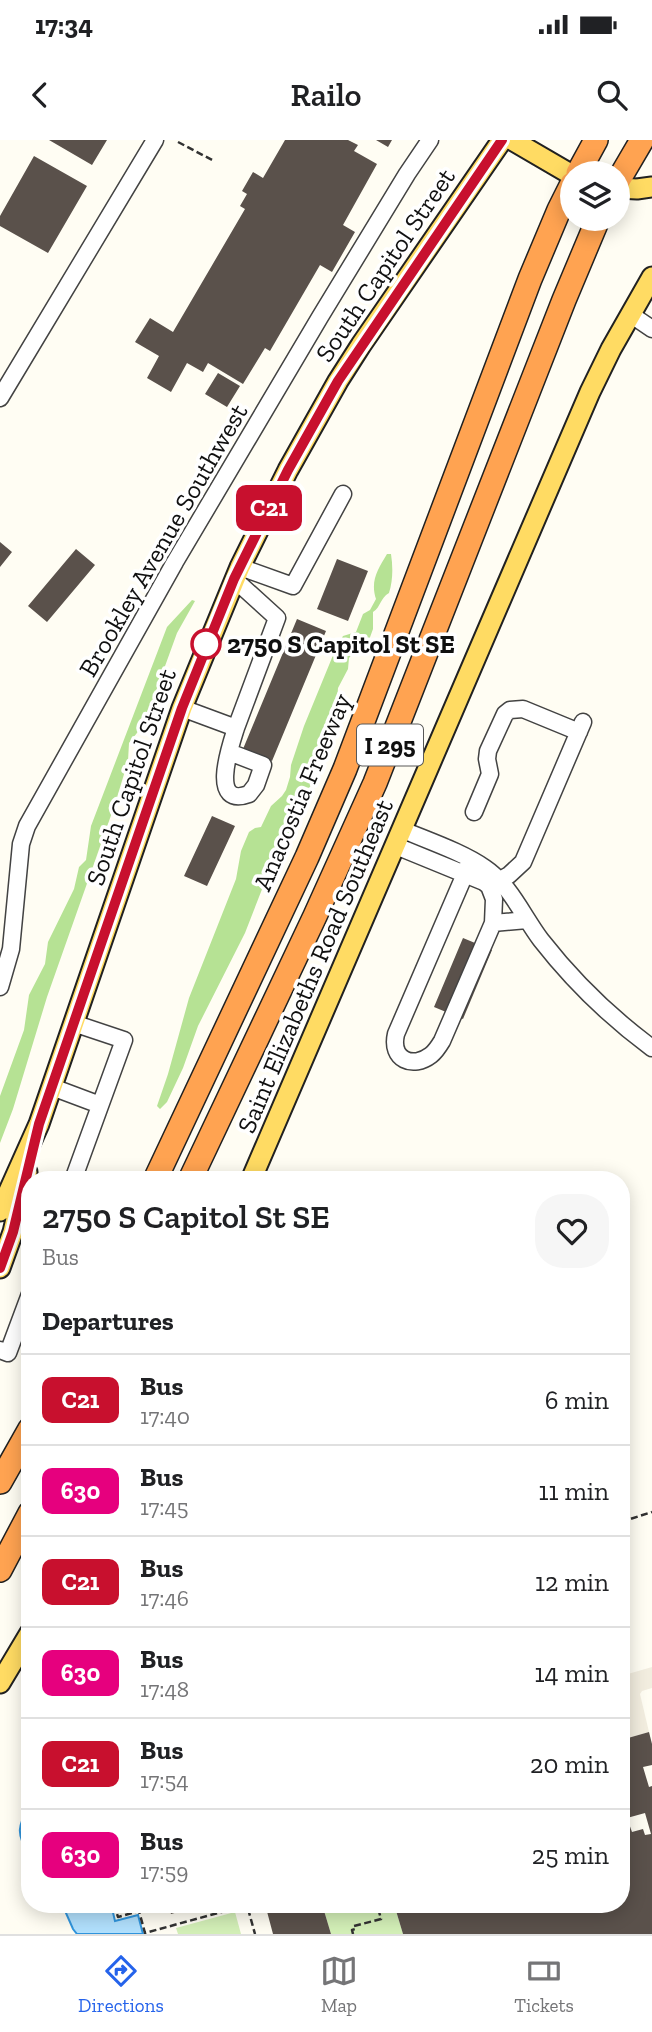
<!DOCTYPE html>
<html lang="en">
<head>
<meta charset="utf-8">
<style>
  body { margin:0; font-family:"Zilla Slab",serif; background:#f6f6f6; color:#202124; height:100vh; display:flex; flex-direction:column; font-size:26px; white-space:nowrap }
  * { box-sizing:border-box; margin:0 }
  p { font-size:23px; color:#757577 }
  .icon { flex:none; width:38px; height:38px; fill:none; stroke:currentColor; stroke-width:2; stroke-linecap:round; stroke-linejoin:round }
  .map { position:relative; flex:1; overflow:hidden }
  .sheet { position:absolute; left:21px; top:1031px; width:609px; height:742px; display:flex; flex-direction:column; background:#fff; border-radius:28px; box-shadow:0 4px 18px #0003 }
  .sheet>* { flex:none }
  .badge { padding:0 14px; border-radius:10px; font-size:24px; line-height:46px }
  .tools { position:absolute; left:560px; top:21px; display:grid; gap:14px }
  .tools a { display:grid; place-items:center; width:70px; height:70px; border-radius:50%; background:#fff; box-shadow:0 4px 18px #0003; font-size:35px }
  .map>.badge { position:absolute; translate:-50% -50%; box-shadow:0 0 0 4px #fff }
  h2 { padding:0 21px; font-size:26px; line-height:63px }
  .round { display:grid; place-items:center; flex:none; width:74px; height:74px; border-radius:28px; background:#f6f6f6 }
  .headline { display:flex; align-items:center; justify-content:space-between; height:119px; padding:0 21px }
  h1 { font-size:33px; font-weight:600; line-height:52px }
  ul { padding:0; list-style:none }
  li { display:flex; align-items:center; gap:21px; height:91px; padding:0 21px; border-top:2px solid #e0e0e0 }
  li div { flex:1 }
  li b { display:block; font-size:26px }
  li em { font-style:normal }
  li .badge { min-width:77px; font-weight:700; text-align:center }
  .status { display:flex; justify-content:space-between; align-items:center; height:49px; padding:0 35px; background:#fff; direction:ltr }
  .status svg { height:19px; fill:currentColor }
  header { display:flex; justify-content:space-between; align-items:center; height:91px; padding:0 21px; background:#fff; font-size:32px; font-weight:600 }
  .menu { display:flex; justify-content:space-around; align-items:center; height:98px; border-top:2px solid #e0e0e0; background:#fff; font-size:19px; color:#757577 }
  .menu a { display:grid; justify-items:center; gap:4px }
  .menu .active { color:#2563eb }
  .map>svg:first-child { display:block }
  .green { fill:#d3efb7 }
  .forest { fill:#b6e294 }
  .plaza { fill:#f2eddf }
  .water { fill:#b1e0fd; stroke:#3095dd; stroke-width:2 }
  .building { fill:#5a514b; fill-rule:evenodd }
  .lines { fill:none; stroke-linecap:round; stroke-linejoin:round }
  .minor-casing { stroke:#434343; stroke-width:19 }
  .major-casing { stroke:#212121; stroke-width:23 }
  .highway-casing { stroke:#212121; stroke-width:26 }
  .path { stroke:#323232; stroke-width:2.5; stroke-dasharray:7 3.5; stroke-linecap:butt }
  .minor { stroke:#fff; stroke-width:16 }
  .major { stroke:#ffdb63; stroke-width:19 }
  .highway { stroke:#ffa351; stroke-width:23 }
  .line-casing { stroke:#fff; stroke-width:16 }
  .line { stroke:#c8102e; stroke-width:10 }
  .stop-dot { fill:#fff; stroke:#c8102e; stroke-width:3.5 }
  .labels { text-anchor:middle; dominant-baseline:central; stroke-width:7; stroke-linejoin:round; paint-order:stroke }
  .shield { fill:#fff; stroke:#585858; stroke-width:2 }
  .shield-label { font-size:24px; font-weight:bold; fill:#101010 }
  .street-label { font-size:26px; fill:#101010; stroke:#fff }
  .stop-label { font-size:26px; font-weight:bold; fill:#101010; stroke:#fff; text-anchor:start }
</style>
</head>
<body>
<div class="status"><b>17:34</b><svg viewBox="0 0 49 12"><path d="M0 12V9h3v3zM5 12V6h3v6zM10 12V3h3v9zM15 12V0h3v12zM26 1h20v11H26zM47 4h2v5h-2z"/></svg></div>
<header><svg class="icon" aria-label="back" viewBox="0 0 24 24"><path d="M15 5l-7 7 7 7"/></svg>Railo<svg class="icon" aria-label="search" viewBox="0 0 24 24"><circle cx="10" cy="10" r="6"/><path d="M15 15l6 6"/></svg></header>
<div class="map">
<svg width="652" height="1794" viewBox="0 0 652 1794">
  <rect width="100%" height="100%" fill="#fffdf3"/>
  <path class="green" d="M322 1764H394L403 1794H331Z
    M235 1772 241 1794H178L176 1788Z"/>
  <path class="forest" d="M387 414H391C393 427 393 440 389 453 380 458 381 467 373 472V489L369 500 362 508 354 512 349 518 348 529 338 548 337 561 330 573 325 606 310 647 292 689 266 739 245 793 198 886 183 928 167 962 160 969 157 966 168 934 189 858 236 739 241 711 249 692 255 688 261 687 271 666 282 656 286 650 290 637 291 625 304 586 336 508 343 496 356 492 363 474 370 470 376 459C370 441 378 429 387 414Z
    M192 460 195 461 177 493 144 584 129 603 128 621 115 664 47 857 13 969 0 1003V956L24 890 29 855 45 824 48 802 74 749 79 727 86 720 91 686 167 487Z"/>
  <path class="plaza" d="M652 1527V1548L642 1551 640 1554 649 1592 621 1600V1536Z"/>
  <path class="water" d="M30 1663V1716C15 1694 18 1686 30 1663Z
    M62 1764H111L115 1781 138 1775 143 1794H77L73 1789Z"/>
  <path class="building" d="M49 0H107L92 25Z
    M285 0H348L358 5 354 11 377 24 343 85 355 92 332 132 320 125 270 211 265 208 243 244 208 223 203 232 187 223 171 252 147 238 159 216 135 202 150 178 173 192 245 69 240 66 247 54 242 51 253 32 263 38Z
    M376 0H392L388 7Z
    M34 16 87 46 48 113 0 86V76Z
    M218 233 240 246 227 267 205 254Z
    M0 402 12 412 0 427Z
    M76 409 95 425 47 482 28 466Z
    M337 419 368 431 348 481 317 469Z
    M297 479 326 491 272 621 243 609Z
    M212 676 235 686 207 746 184 736Z
    M463 798 492 810 463 879 434 867Z
    M649 1592 652 1604V1625L643 1627 649 1647 652 1646V1794H403L394 1764H621V1600ZM645 1673 651 1694 645 1695 643 1689 632 1692 627 1678Z
    M168 1764H202V1765L171 1774Z
    M265 1764H322L331 1794H273Z"/>
  <g class="lines">
    <defs>
      <path id="minor" d="M630 174 652 189
        M0 258 155 0
        M240 427 293 446 343 354
        M182 568 236 588
        M229 612 263 625 256 645 249 654C208 669 231 604 236 588L277 478 234 439
        M474 672 490 634 487 619 488 611 505 574 510 570 523 569 579 592
        M403 690C429 701 462 712 485 728 510 745 523 776 541 800 573 841 610 877 652 908
        M396 706 484 742 489 746 494 759 493 783 442 901C439 906 436 911 431 915 413 929 390 920 396 894L465 734 470 720
        M491 745 509 735 523 722 583 582
        M493 783 527 780
        M0 847 11 809 21 704 27 686 175 422 320 177 407 34 430 0
        M52 947 100 965
        M73 1040 124 900 73 883
        M0 1210 8 1213 30 1154"/>
      <path id="major" d="M512 0 572 35
        M618 48 637 49 652 47
        M251 1040 590 252 611 209 652 137
        M0 1071 39 984 182 568 240 427 288 330 338 241 361 205 502 0
        M0 1128 13 1092 27 1032
        M0 1543 30 1493"/>
      <path id="highway" d="M578 33 596 0
        M618 41 642 0
        M155 1040 307 717 345 629 530 139 559 70 572 44
        M190 1040 315 776 375 643 564 160 598 79
        M0 1342 30 1289
        M0 1430 30 1373"/>
    </defs>
    <use href="#minor" class="minor-casing"/>
    <use href="#major" class="major-casing"/>
    <use href="#highway" class="highway-casing"/>
    <path class="path" d="M178 2 214 21
      M621 1382 652 1372
      M114 1764 118 1777 139 1771 145 1793 247 1765 255 1794
      M353 1794 352 1790 355 1789 354 1786 381 1779 377 1764"/>
    <use href="#minor" class="minor"/>
    <use href="#major" class="major"/>
    <use href="#highway" class="highway"/>
  </g>
  <g class="lines">
    <defs>
      <path id="line" d="M0 1128 13 1092 39 984 182 568 234 439 288 330 338 241 502 0"/>
    </defs>
    <use href="#line" class="line-casing"/>
    <use href="#line" class="line"/>
  </g>
  <circle class="stop-dot" cx="206" cy="504" r="14"/>
  <g class="labels">
    <rect class="shield" x="357" y="584.5" width="66" height="41" rx="5"/>
    <g class="shield-label">
      <text x="390" y="605">I 295</text>
    </g>
    <g class="street-label">
      <text transform="translate(385 125) rotate(-56)">South Capitol Street</text>
      <text transform="translate(163 400) rotate(-60)">Brookley Avenue Southwest</text>
      <text transform="translate(131 637) rotate(-71)">South Capitol Street</text>
      <text transform="translate(302 652) rotate(-67)">Anacostia Freeway</text>
      <text transform="translate(315 826) rotate(-67)">Saint Elizabeths Road Southeast</text>
    </g>
    <g class="stop-label">
      <text x="227" y="504">2750 S Capitol St SE</text>
    </g>
  </g>
</svg>
<div class="tools">
<a><svg class="icon" aria-label="layers" viewBox="0 0 24 24"><path d="M12 4l9 5-9 5-9-5zM3 14l9 5 9-5"/></svg></a>
</div>
<b class="badge" style="left:269px;top:368px;background:#c8102e;color:#fff">C21</b>
<section class="sheet">
<div class="headline"><div><h1>2750 S Capitol St SE</h1><p>Bus</p></div><a class="round"><svg class="icon" aria-label="heart" viewBox="0 0 24 24"><path d="M12 20l-8-8c-3-5 5-10 8-4 3-6 11-1 8 4z"/></svg></a></div>
<h2>Departures</h2>
<ul>
<li><span class="badge" style="background:#c8102e;color:#fff">C21</span><div><b>Bus</b><p>17:40</p></div><em>6 min</em></li>
<li><span class="badge" style="background:#e6007e;color:#fff">630</span><div><b>Bus</b><p>17:45</p></div><em>11 min</em></li>
<li><span class="badge" style="background:#c8102e;color:#fff">C21</span><div><b>Bus</b><p>17:46</p></div><em>12 min</em></li>
<li><span class="badge" style="background:#e6007e;color:#fff">630</span><div><b>Bus</b><p>17:48</p></div><em>14 min</em></li>
<li><span class="badge" style="background:#c8102e;color:#fff">C21</span><div><b>Bus</b><p>17:54</p></div><em>20 min</em></li>
<li><span class="badge" style="background:#e6007e;color:#fff">630</span><div><b>Bus</b><p>17:59</p></div><em>25 min</em></li>
</ul>
</section>
</div>
<nav class="menu">
<a class="active"><svg class="icon" aria-label="directions" viewBox="0 0 24 24"><path d="M12 3l9 9-9 9-9-9zM9 14v-3h6M13 9l2 2-2 2"/></svg>Directions</a>
<a><svg class="icon" aria-label="map" viewBox="0 0 24 24"><path d="M3 6l6-2 6 2 6-2v14l-6 2-6-2-6 2zM9 4v14M15 6v14"/></svg>Map</a>
<a><svg class="icon" aria-label="tickets" viewBox="0 0 24 24"><path d="M3 7h18v10H3zM15 7v10"/></svg>Tickets</a>
</nav>
</body>
</html>
